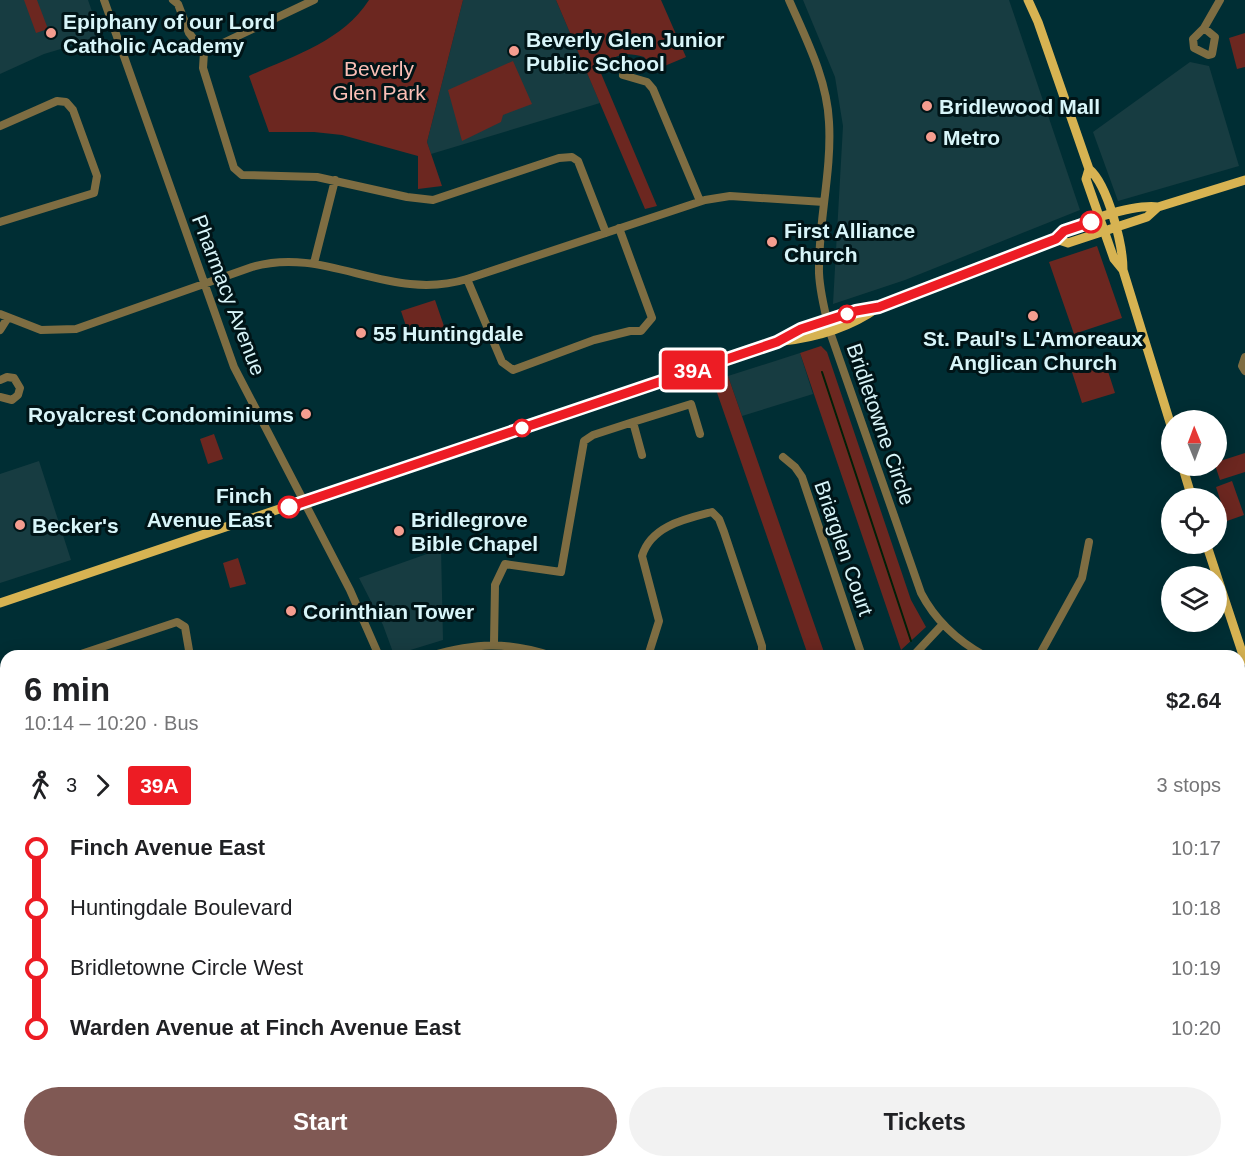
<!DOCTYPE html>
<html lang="en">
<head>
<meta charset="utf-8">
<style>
  body { margin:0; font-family:Arial,sans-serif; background:#f2f2f2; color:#202124; height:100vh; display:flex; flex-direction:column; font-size:22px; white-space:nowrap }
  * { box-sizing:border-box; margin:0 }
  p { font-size:20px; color:#757577 }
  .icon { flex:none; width:33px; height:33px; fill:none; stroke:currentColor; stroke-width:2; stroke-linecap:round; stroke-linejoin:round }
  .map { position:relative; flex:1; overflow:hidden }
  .drawer { position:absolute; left:0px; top:650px; width:1245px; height:518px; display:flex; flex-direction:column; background:#fff; border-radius:18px 18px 0 0; box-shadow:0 3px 15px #0003 }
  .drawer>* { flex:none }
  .badge { padding:0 12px; border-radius:4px; font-size:21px; line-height:39px }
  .needle { width:39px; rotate:359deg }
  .buttons { position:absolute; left:1161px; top:410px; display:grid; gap:12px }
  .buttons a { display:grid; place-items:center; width:66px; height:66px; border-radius:50%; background:#fff; box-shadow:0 3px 15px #0003; font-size:30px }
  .map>.badge { position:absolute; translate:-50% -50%; box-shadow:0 0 0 3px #fff }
  .legs { display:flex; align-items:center; gap:9px; height:66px; padding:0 24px; font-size:20px }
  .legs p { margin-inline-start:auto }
  .overview { display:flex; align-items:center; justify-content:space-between; height:102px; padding:0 24px }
  h1 { font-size:33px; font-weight:700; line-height:45px }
  .cta { display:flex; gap:12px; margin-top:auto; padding:12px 24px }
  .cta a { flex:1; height:69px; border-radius:36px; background:#805954; color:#fff; font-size:24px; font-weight:700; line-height:69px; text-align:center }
  .cta a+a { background:#f2f2f2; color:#202124 }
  ul { padding:0 24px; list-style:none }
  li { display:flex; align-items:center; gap:21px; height:60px; font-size:22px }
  li i { display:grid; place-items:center; width:9px; height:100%; margin:0 8px; background:currentColor }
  li i::after { content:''; width:15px; height:15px; margin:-8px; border:4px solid; border-radius:50%; background:#fff }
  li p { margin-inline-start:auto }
  li:first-child i { background:linear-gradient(#0000 50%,currentColor 0) }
  li:last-child i { background:linear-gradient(currentColor 50%,#0000 0) }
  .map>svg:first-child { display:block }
  .built { fill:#173c41 }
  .green { fill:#6c2720 }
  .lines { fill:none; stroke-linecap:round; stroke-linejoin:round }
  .stream { stroke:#012008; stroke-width:2 }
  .minor { stroke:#7e6d42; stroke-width:8 }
  .major { stroke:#d7b352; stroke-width:9 }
  .line-1-casing { stroke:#fff; stroke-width:14 }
  .line-1 { stroke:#ed1c24; stroke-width:9 }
  .poi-dot { fill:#f59d8f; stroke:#001417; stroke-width:2 }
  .stop-1-dot { fill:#fff; stroke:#ed1c24; stroke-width:3 }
  .labels { text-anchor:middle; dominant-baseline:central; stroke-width:6; stroke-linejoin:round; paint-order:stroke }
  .poi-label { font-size:21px; font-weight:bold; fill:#d8f5f9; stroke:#001417; text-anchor:start }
  .park-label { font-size:21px; fill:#fbbfb6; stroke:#001417 }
  .street-label { font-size:21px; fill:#d8f5f9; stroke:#001417 }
  .stop-label { font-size:21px; font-weight:bold; fill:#d8f5f9; stroke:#001417; text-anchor:end }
</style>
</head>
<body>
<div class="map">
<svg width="1245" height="1166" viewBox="0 0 1245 1166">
  <rect width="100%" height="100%" fill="#002e34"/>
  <path class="built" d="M0 0H88L101 37 44 54 0 74Z
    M463 0H556L600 103 431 154 427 142Z
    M803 0H1009L1080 210 905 280 833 304 843 126 835 77Z
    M1190 62 1209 66 1239 166 1118 201 1093 132Z
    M800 353 813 394 742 416 728 376Z
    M39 461 71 560 0 583V474Z
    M441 549 443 640 394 655 383 625 359 578Z
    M6 1082V1161H46L48 1166H0V1084Z"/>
  <path class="green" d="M24 0H37L48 29 36 33Z
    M369 0H463L427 142 442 186 418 189V156L342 135 314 132H269L249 76C292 56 342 42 369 0Z
    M556 0H661L686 57 655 70 644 57C623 51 613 55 600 71L657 206 645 209Z
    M1245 33V67L1237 69 1229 38Z
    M513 61 532 104 503 115 501 122 462 141 448 90Z
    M1097 246 1122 318 1074 334 1049 262Z
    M435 300 445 329 411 341 401 311Z
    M821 346 827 352 911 600 926 627 901 650 800 353Z
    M1104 359 1115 393 1082 403 1071 369Z
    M728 376 825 655H808L713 381Z
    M214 434 223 459 208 464 200 439Z
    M1245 453V472L1220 480 1215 465 1217 462Z
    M1232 481 1244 515 1227 521 1216 487Z
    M238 558 246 584 230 588 223 563Z
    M186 1161H415L417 1166H188Z
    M447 1161H536L538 1166H432Z"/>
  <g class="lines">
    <path class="stream" d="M822 372 911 641
      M1239 857 1245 856"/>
    <path class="minor" d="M104 0 234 367 350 590 379 656
      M173 0 178 4 189 33 204 52
      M314 0 204 52 203 68 234 168 242 175 317 177 407 197 433 200 559 158 572 157 578 161 606 233
      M789 0C806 39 827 79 829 122 832 172 818 222 819 273 820 294 825 312 830 332L921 593C935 620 958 641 985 656
      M1204 28 1215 37 1212 54 1208 55 1194 48 1193 39 1204 28 1220 0
      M623 75 647 82 653 89 700 201
      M0 126 57 101 66 102 73 110 97 176 94 193 0 222
      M314 263 335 180
      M467 279 502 362 513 370 594 340 630 331H641L652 318 619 228
      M0 314 41 330 76 329 252 267C327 245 389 303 467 279L705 200 730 196 824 202
      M0 330 7 319
      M1245 357 1242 366 1245 371
      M0 380 7 377 14 378 20 388 18 395 12 400 0 397
      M633 422 691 404 700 434
      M783 457 795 467 802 477 862 656
      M494 643 495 585 505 564 561 572 584 441 593 435 633 422 642 455
      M75 656 177 622 185 627 190 656
      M430 656C476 643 506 641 552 656
      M648 656 659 621 642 556C651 526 685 519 712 512L719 519 724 532 762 646V656
      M913 656 943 624
      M1039 656 1082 578 1089 542
      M0 680 6 678
      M1239 730 1245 728
      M0 768 6 777
      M1239 918 1245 916
      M0 1075 6 1073
      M1239 1151 1245 1166
      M140 1161 142 1166
      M549 1161 550 1166
      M620 1161 622 1166
      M845 1161 846 1166
      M934 1161 936 1166
      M1038 1161 1039 1166
      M645 1166 653 1161
      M1198 1166 1213 1161"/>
    <path class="major" d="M1028 0 1038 22 1089 169C1108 185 1123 245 1123 270L1172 429
      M1089 169 1086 179 1114 259 1123 270
      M1056 239 1068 243 1147 217 1158 207
      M783 341C817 337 849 328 877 308
      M1182 465 1192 498
      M1206 543 1245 661
      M0 603 746 352 777 342 801 329 856 311 879 307 1056 239C1072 222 1135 204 1158 207L1245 180
      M0 988 6 1004
      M63 1161 64 1166"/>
  </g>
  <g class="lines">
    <defs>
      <path id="line-1" d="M289 507 777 342 801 329 856 311 879 307 1056 239 1064 231 1091 222"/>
    </defs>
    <use href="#line-1" class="line-1-casing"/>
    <use href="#line-1" class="line-1"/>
  </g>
  <g class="poi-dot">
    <circle cx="51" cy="33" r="6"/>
    <circle cx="514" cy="51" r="6"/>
    <circle cx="927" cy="106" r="6"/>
    <circle cx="931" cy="137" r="6"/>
    <circle cx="772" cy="242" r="6"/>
    <circle cx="1033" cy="316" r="6"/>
    <circle cx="361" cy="333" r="6"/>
    <circle cx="306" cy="414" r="6"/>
    <circle cx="20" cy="525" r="6"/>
    <circle cx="399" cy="531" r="6"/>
    <circle cx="291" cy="611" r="6"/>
  </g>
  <g class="stop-1-dot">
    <circle cx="1091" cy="222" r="10"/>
    <circle cx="847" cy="314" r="8"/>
    <circle cx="522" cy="428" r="8"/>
    <circle cx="289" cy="507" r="10"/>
  </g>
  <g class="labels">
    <g class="poi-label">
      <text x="63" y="21">Epiphany of our Lord<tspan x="63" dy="24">Catholic Academy</tspan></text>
      <text x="526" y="39">Beverly Glen Junior<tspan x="526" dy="24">Public School</tspan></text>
      <text x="939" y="106">Bridlewood Mall</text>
      <text x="943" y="137">Metro</text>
      <text x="784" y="230">First Alliance<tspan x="784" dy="24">Church</tspan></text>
      <text x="373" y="333">55 Huntingdale</text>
      <text x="1033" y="338" text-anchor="middle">St. Paul's L'Amoreaux<tspan x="1033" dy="24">Anglican Church</tspan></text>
      <text x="294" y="414" text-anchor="end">Royalcrest Condominiums</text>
      <text x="411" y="519">Bridlegrove<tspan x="411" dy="24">Bible Chapel</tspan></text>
      <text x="32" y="525">Becker's</text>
      <text x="303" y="611">Corinthian Tower</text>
    </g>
    <g class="park-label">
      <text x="379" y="68">Beverly<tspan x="379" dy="24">Glen Park</tspan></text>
    </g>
    <g class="street-label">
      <text transform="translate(229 295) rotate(69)">Pharmacy Avenue</text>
      <text transform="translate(881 424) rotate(71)">Bridletowne Circle</text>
      <text transform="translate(844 548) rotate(71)">Briarglen Court</text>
    </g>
    <g class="stop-label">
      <text x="272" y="495">Finch<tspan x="272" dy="24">Avenue East</tspan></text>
    </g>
  </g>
</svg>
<div class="buttons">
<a><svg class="needle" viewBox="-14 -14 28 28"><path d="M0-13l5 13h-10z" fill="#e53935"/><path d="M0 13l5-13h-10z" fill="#757577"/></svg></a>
<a><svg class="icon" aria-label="locate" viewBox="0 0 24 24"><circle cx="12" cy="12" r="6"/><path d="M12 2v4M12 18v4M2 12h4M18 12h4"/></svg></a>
<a><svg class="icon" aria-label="layers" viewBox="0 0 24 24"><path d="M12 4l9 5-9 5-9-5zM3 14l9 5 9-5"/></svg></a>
</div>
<b class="badge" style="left:693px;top:370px;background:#ed1c24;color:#fff">39A</b>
<section class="drawer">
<div class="overview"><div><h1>6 min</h1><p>10:14 – 10:20 · Bus</p></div><b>$2.64</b></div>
<div class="legs"><svg class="icon" aria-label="walk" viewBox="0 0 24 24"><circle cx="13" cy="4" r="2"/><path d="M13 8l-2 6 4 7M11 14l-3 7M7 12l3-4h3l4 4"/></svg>3<svg class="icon" aria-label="forward" viewBox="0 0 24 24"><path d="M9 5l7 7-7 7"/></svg><b class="badge" style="background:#ed1c24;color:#fff">39A</b><p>3 stops</p></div>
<ul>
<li><i style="color:#ed1c24"></i><b>Finch Avenue East</b><p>10:17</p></li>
<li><i style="color:#ed1c24"></i><span>Huntingdale Boulevard</span><p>10:18</p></li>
<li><i style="color:#ed1c24"></i><span>Bridletowne Circle West</span><p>10:19</p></li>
<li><i style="color:#ed1c24"></i><b>Warden Avenue at Finch Avenue East</b><p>10:20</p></li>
</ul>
<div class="cta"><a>Start</a><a>Tickets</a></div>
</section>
</div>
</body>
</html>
